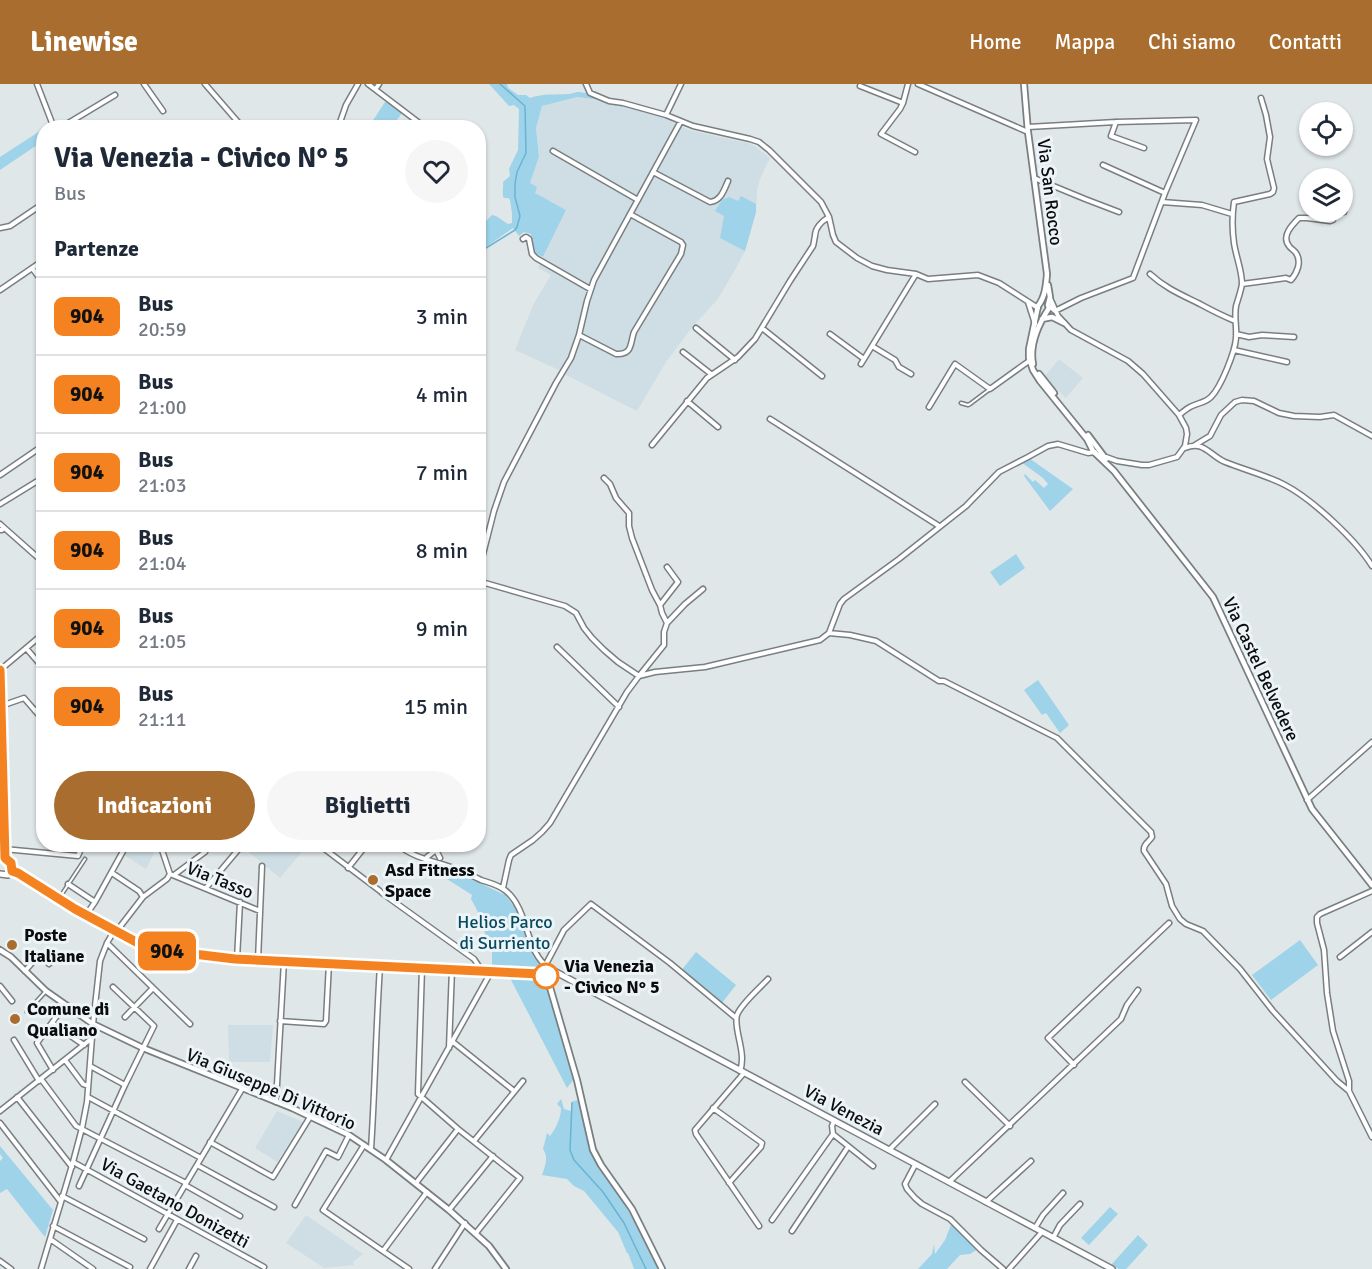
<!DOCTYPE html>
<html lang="it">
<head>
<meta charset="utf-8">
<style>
  body { margin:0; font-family:Signika,sans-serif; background:#f6f6f7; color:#1f2937; height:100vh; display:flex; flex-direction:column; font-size:22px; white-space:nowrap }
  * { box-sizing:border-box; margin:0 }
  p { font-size:20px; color:#747a83 }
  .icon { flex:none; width:33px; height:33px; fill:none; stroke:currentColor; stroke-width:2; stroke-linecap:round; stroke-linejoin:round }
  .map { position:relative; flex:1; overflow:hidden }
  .sheet { position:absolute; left:36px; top:36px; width:450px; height:732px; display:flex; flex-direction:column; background:#fff; border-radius:24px; box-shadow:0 2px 4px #0004 }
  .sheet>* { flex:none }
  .badge { padding:0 12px; border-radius:9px; font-size:21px; line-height:39px }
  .controls { position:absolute; left:1299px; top:18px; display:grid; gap:12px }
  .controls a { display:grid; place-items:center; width:54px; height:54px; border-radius:50%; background:#fff; box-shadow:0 2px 4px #0004; font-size:30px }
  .map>.badge { position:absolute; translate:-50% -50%; box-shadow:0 0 0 3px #fff }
  h2 { padding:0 18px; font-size:22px; line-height:54px }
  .round { display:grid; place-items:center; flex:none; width:63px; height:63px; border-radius:32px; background:#f6f6f7 }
  .headline { display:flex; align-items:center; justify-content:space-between; height:102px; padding:0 18px }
  h1 { font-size:28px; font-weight:700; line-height:45px }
  .primary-button { display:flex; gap:12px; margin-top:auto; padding:12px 18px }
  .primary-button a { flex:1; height:69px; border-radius:36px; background:#a96e2f; color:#fff; font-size:24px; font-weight:700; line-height:69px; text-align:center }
  .primary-button a+a { background:#f6f6f7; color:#1f2937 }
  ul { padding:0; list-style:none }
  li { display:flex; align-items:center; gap:18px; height:78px; padding:0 18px; border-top:2px solid #e0e1e3 }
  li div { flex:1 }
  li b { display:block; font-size:22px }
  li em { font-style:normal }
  li .badge { min-width:66px; font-weight:700; text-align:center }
  header { display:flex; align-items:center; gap:36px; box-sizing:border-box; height:84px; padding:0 30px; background:#a96e2f; color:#fff }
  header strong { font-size:28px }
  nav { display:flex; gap:33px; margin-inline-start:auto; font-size:21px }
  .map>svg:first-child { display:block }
  .built { fill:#cfdee4 }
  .green { fill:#9ed3ea }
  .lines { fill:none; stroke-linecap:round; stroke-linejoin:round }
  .stream { stroke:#69b4d1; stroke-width:1.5 }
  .pedestrian-casing { stroke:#797f81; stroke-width:5 }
  .minor-casing { stroke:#797f81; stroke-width:7 }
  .tertiary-casing { stroke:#797f81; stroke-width:8 }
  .secondary-casing { stroke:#797f81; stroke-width:8 }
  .pedestrian { stroke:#fff; stroke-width:2 }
  .minor { stroke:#fff; stroke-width:4 }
  .tertiary { stroke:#fff; stroke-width:4.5 }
  .secondary { stroke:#fff; stroke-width:5 }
  .line-casing { stroke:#fff; stroke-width:14 }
  .line { stroke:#f58220; stroke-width:9 }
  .poi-dot { fill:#a96e2f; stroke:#edf4f7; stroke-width:2 }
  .stop-dot { fill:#fff; stroke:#f58220; stroke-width:3 }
  .labels { text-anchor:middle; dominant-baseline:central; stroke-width:6; stroke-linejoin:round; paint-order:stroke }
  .street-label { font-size:18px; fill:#0a0c0d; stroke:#edf4f7 }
  .poi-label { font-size:18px; font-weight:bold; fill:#0a0c0d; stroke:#edf4f7; text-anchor:start }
  .park-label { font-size:18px; fill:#074a5f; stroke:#edf4f7 }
  .stop-label { font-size:18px; font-weight:bold; fill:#0a0c0d; stroke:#edf4f7; text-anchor:start }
</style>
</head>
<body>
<header>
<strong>Linewise</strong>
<nav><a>Home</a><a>Mappa</a><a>Chi siamo</a><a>Contatti</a></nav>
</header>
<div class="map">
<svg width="1372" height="1185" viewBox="0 0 1372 1185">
  <rect width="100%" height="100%" fill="#e0e7e9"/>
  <path class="built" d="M577 13 601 16 668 35 688 46 748 59 756 63 770 74 760 95 757 106 756 128 745 167 735 186 718 215 694 241 666 278 637 327 566 291 561 287 515 266 534 219 551 191 538 184 566 126 534 109 530 99 539 74 536 44 542 22Z
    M1059 275 1083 294 1066 314 1056 304 1054 305 1044 293Z
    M129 760 132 761 154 769 146 785 124 771Z
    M246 761H291L301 769 280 794 244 764Z
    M228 941H273L270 978H229Z
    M277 1027 303 1038 277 1078 255 1064Z
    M306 1131 363 1170 353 1178 354 1181 324 1184 286 1159Z"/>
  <path class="green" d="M489 0H507L508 4 518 11H526L530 14C543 9 556 11 569 10 571 10 576 8 578 8 586 8 596 12 601 16L577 13 542 22 536 44 539 73 530 99 537 103 535 109 566 126 543 173 534 169 531 150 524 148 519 152 513 144 479 168V144L492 131 496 132 508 140 512 139V129L510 116 508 114H504C501 109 504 104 503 98L510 92 509 85 518 66 519 25 514 21 509 22Z
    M385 18 390 19 402 29 392 43 368 44Z
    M43 45V57L0 86V73Z
    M741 112 756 120V128L745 167 720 154 724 132 715 127 722 116 729 113 738 117Z
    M1029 374 1073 405 1050 427 1024 392 1025 390 1033 398 1035 396 1044 404 1048 400 1043 394 1021 378Z
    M1016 470 1025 484 1000 502 990 488Z
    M1038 596 1069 641 1060 649 1046 629 1042 631 1024 606Z
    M450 785 505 811 516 825 542 887 496 884 495 881H492V863L487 862C485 845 480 830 471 815L472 811 447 795Z
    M1300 856 1318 881 1271 916 1252 891Z
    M696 868 736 901 721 920 681 887Z
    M509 892 544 894 574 995 567 1004Z
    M561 1015 564 1025 571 1027V1019L573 1017 580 1016 592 1071 619 1111 637 1142 658 1185H634L628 1169H627L618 1148 584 1107 574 1102 567 1095 542 1091C545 1081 549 1074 543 1065L547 1049 550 1052C556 1044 561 1034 561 1024L557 1020Z
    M0 1062 53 1126 45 1153 7 1105 0 1109V1077L3 1074 0 1070Z
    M1110 1123 1118 1130 1089 1161 1081 1154Z
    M952 1138 978 1165 970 1170 960 1171 947 1185H918L932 1170 934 1160 935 1170 945 1156Z
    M1138 1151 1148 1161 1128 1183 1126 1185H1119L1111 1181Z"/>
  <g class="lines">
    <path class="stream" d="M478 169 515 146 517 143 520 132 515 113V100L517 88 526 69 525 22 500 0
      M572 1019 570 1066 574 1076 603 1108 624 1139 646 1185"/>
    <defs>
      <path id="pedestrian" d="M961 319 968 321 970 320 990 305
        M60 813 85 775
        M27 928 46 907"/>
      <path id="minor" d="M37 0 54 44
        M144 0 163 27
        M205 0 238 38
        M368 0 426 44
        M586 0 590 9 609 17 623 19 666 31 693 42 750 55 759 58 769 66 821 118 829 133 833 151 836 158 857 174 872 182 887 186 916 190 928 195 978 191 999 199 1038 224
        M908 0 903 19 900 25 881 50 915 68
        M918 0 1028 48
        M860 2 903 19
        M377 3 379 0
        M666 31 681 0
        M1116 38 1111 52 1144 64
        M1028 43 1116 38 1196 36 1165 109 1133 194 1081 214 1055 227 1048 221
        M60 44 115 11
        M338 44 346 21 358 0
        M553 67 638 116
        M1103 81 1165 109
        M653 88 710 118C721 117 724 106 728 97
        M1034 94 1085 115 1119 128
        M1162 118 1202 121 1232 130
        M1339 128H1344
        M630 130 681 158 683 161 681 170 634 248C630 259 633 271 616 270L579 251 587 217 594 196 681 37
        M0 144 10 142 44 119
        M523 155 526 153 529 155 532 170 536 174 590 205
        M32 184 44 200
        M1150 190C1165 204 1182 211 1200 220 1211 226 1223 232 1235 237
        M1242 200 1286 194 1291 196C1297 189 1302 178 1296 169 1294 166 1291 165 1289 162 1281 152 1292 141 1299 134H1307L1330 137 1333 136 1335 128H1336
        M0 206 44 176
        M1050 214 1058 232 1071 246 1128 277 1143 290 1179 331 1186 344 1187 350 1185 362 1177 373 1149 381H1142L1117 377 1106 373
        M1028 218 1035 240
        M696 244 735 276
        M762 244 822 292
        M830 250 864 275
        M1236 250 1249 253 1262 251 1294 253
        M872 262 895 276 899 283 911 290
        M1234 266 1287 278
        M683 268 711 290
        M861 280 916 190
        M687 317 718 343
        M929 323 955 280 990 305 1029 277
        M1179 331C1183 328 1186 325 1190 323 1197 319 1205 319 1211 313 1221 303 1235 268 1236 254 1237 243 1234 233 1236 222 1238 215 1241 207 1242 200 1242 186 1236 173 1234 159 1232 145 1232 132 1234 118L1270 110 1273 108 1274 104 1267 75 1270 53 1266 31 1261 14
        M770 335 939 442
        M652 361 707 294 738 273 755 255 790 197 813 162C814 159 814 156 815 152 815 144 822 137 829 133
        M1195 361 1210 352 1221 331 1235 318 1242 316 1254 317 1279 329 1294 332 1320 333 1334 331 1372 352
        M1185 364C1204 356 1209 371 1225 378 1245 386 1266 391 1285 401 1312 415 1356 456 1372 482
        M0 391 44 361
        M604 394 610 400 616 414 629 429V442L632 454 652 506 660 521
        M0 420 44 393
        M0 440 44 479
        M0 446H2
        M478 490 494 427 504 398 556 299 571 274 579 251
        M478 497 565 522 576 529 584 544 592 554 604 566 618 578 639 592 664 561V548L667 539 685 520 703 505
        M667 539 662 529 660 521 678 498 667 483
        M829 549 850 551 876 557 939 597H944L1057 654 1151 748 1152 753C1149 758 1143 760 1144 767L1166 800 1172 822 1180 835 1186 840 1203 847 1240 885 1273 927 1337 997 1349 1007
        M557 563 619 623
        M26 564 44 585
        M0 586 44 549
        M1 622 24 614 44 637
        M35 627 44 619
        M1307 716 1372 658
        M160 760 170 790
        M318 760 380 807
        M397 760C414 775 436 777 456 785 465 788 473 792 481 796 490 799 499 801 506 807 530 827 524 868 550 885
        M437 760 436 766 440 774
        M4 765 78 772 83 760
        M427 773 436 766
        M348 784 367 760
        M112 789 139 807 143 813 116 848
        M170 790 260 827
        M174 791 205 768 209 760
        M68 800 95 818 127 760
        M206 804 243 760
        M503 804 509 776 511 771 533 756 542 748 550 739 627 608 639 592 655 588 705 583 820 556 829 549 840 520 844 515 899 475 966 422 999 388 1028 373 1048 362 1058 360 1088 369 1095 368
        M1372 807 1320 830 1317 833V839L1324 866 1327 909 1333 947 1349 997V1007L1372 1053
        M382 809 474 875 482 887
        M143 813 167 795 170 790
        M86 831 95 818
        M107 859 190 940
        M1340 873 1372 848
        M237 875 240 818
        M258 876 262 782
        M422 884 418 1010 458 1045 520 1094 476 1149
        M25 887 39 871 49 880
        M546 888 545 882 564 846 591 820 670 879 736 934
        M0 902 12 917
        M125 933 153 904
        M280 937 324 940 326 937 329 879
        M52 939 84 961
        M14 956 39 997
        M453 958 514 1007
        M449 964 452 885
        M65 976 83 1000 88 1002
        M1074 981 1048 954 1169 839
        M90 982 125 1001
        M53 986 37 959 65 921
        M740 987C747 969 733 945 737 931 741 920 760 904 768 895
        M744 989 695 1046 696 1050 759 1142
        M41 995 76 1042 186 1099
        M965 998 1010 1042
        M17 1013 72 1083
        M88 1013 201 1074
        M276 1018 284 877
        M713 1024 762 1059 761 1063 729 1099
        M0 1027 91 955
        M834 1037 832 1042 833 1050 873 1082
        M0 1039 61 1118
        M474 1057 523 997
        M210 1058 273 1093 310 1033
        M364 1061 323 1126 409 1185
        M371 1065C375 1004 376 943 380 882
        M889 1066 935 1020
        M386 1076 491 888
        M73 1078 264 1183
        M197 1081 274 1123
        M915 1081 905 1100 907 1105 915 1114 922 1120 950 1135 981 1166 1003 1185
        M949 1098 1121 935 1127 921 1138 906
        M416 1099 458 1045
        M185 1101 240 1132
        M79 1102 125 1001 154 942 113 903
        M62 1112 144 1155
        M986 1118 1031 1077
        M295 1121 326 1067 338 1073 349 1051
        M449 1126 493 1072
        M772 1136 833 1050
        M53 1142 130 1183
        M1035 1144 1043 1131 1063 1109
        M159 1145 242 1005
        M792 1147 848 1063
        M1053 1154 1060 1141 1080 1120
        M50 1155 93 1185
        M383 1167 427 1108
        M0 1177 11 1185
        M41 1185 73 1078 82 1044 87 1018 93 940 100 877 107 859 114 847
        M150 1185 177 1136
        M189 1185 196 1172
        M435 1185 465 1139
        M1009 1185 1042 1148"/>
      <path id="tertiary" d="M1024 0 1028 48 1047 190C1046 202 1045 213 1038 222L1029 265V274L1033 286 1040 297 1087 355 1093 367 1114 387 1213 513 1312 725 1372 801
        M1042 235 1052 233 1064 239
        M1033 280C1029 260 1038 241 1049 224L1048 221 1050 213 1048 201
        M1039 290 1054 309
        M1088 351 1106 375
        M0 866 11 873 46 907 93 940 143 964 292 1024 349 1051 386 1076 449 1126 489 1162 506 1185
        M547 893 577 996 593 1066 601 1081 632 1125 662 1185"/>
      <path id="secondary" d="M0 589 5 774
        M0 775C8 773 14 778 12 787
        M12 787 18 789C45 807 73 824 101 840 113 847 126 854 138 859 169 871 203 872 235 875L541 890 546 888
        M0 790 8 791 12 787
        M545.5 890a4.5 4.5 0 1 1 9 0a4.5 4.5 0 1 1-9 0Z
        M554 887 1112 1185"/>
    </defs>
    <use href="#pedestrian" class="pedestrian-casing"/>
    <use href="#minor" class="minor-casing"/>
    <use href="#tertiary" class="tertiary-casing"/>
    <use href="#secondary" class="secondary-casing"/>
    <use href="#pedestrian" class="pedestrian"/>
    <use href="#minor" class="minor"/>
    <use href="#tertiary" class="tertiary"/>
    <use href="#secondary" class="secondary"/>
  </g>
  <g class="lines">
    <defs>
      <path id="line" d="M0 586 5 774 11 779 12 787 18 789 75 825 138 859 177 868 235 875 541 890 546 892"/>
    </defs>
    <use href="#line" class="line-casing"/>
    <use href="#line" class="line"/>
  </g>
  <g class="poi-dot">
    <circle cx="373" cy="796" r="6"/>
    <circle cx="12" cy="861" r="6"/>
    <circle cx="15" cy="935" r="6"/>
  </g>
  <circle class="stop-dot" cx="546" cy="892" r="12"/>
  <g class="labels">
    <g class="street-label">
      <text transform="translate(1050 108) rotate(83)">Via San Rocco</text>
      <text transform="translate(1261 585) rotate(65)">Via Castel Belvedere</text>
      <text transform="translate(220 796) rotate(22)">Via Tasso</text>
      <text transform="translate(271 1005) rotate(23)">Via Giuseppe Di Vittorio</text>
      <text transform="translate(844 1026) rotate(28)">Via Venezia</text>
      <text transform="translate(175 1119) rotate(29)">Via Gaetano Donizetti</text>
    </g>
    <g class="poi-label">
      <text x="385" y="786">Asd Fitness<tspan x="385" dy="21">Space</tspan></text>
      <text x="24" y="851">Poste<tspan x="24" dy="21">Italiane</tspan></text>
      <text x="27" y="925">Comune di<tspan x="27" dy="21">Qualiano</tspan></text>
    </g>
    <g class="park-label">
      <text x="505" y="838">Helios Parco<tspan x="505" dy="21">di Surriento</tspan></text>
    </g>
    <g class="stop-label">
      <text x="564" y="882">Via Venezia<tspan x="564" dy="21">- Civico N° 5</tspan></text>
    </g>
  </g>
</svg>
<div class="controls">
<a><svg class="icon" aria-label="locate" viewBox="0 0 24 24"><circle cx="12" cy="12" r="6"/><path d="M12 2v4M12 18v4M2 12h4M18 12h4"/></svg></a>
<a><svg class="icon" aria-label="layers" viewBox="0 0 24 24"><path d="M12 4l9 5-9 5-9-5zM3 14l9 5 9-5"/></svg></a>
</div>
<b class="badge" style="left:167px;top:867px;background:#f58220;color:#111">904</b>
<section class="sheet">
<div class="headline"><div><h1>Via Venezia - Civico N° 5</h1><p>Bus</p></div><a class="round"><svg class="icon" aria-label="heart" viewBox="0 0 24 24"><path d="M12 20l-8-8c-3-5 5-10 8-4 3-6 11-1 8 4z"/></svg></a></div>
<h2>Partenze</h2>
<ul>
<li><span class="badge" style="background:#f58220;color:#111">904</span><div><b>Bus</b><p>20:59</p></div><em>3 min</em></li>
<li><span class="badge" style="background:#f58220;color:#111">904</span><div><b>Bus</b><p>21:00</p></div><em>4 min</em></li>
<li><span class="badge" style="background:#f58220;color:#111">904</span><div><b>Bus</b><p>21:03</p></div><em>7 min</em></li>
<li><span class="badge" style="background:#f58220;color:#111">904</span><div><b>Bus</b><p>21:04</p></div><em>8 min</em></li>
<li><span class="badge" style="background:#f58220;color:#111">904</span><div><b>Bus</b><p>21:05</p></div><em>9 min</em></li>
<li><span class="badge" style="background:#f58220;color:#111">904</span><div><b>Bus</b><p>21:11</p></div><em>15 min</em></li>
</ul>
<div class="primary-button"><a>Indicazioni</a><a>Biglietti</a></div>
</section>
</div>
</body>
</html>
